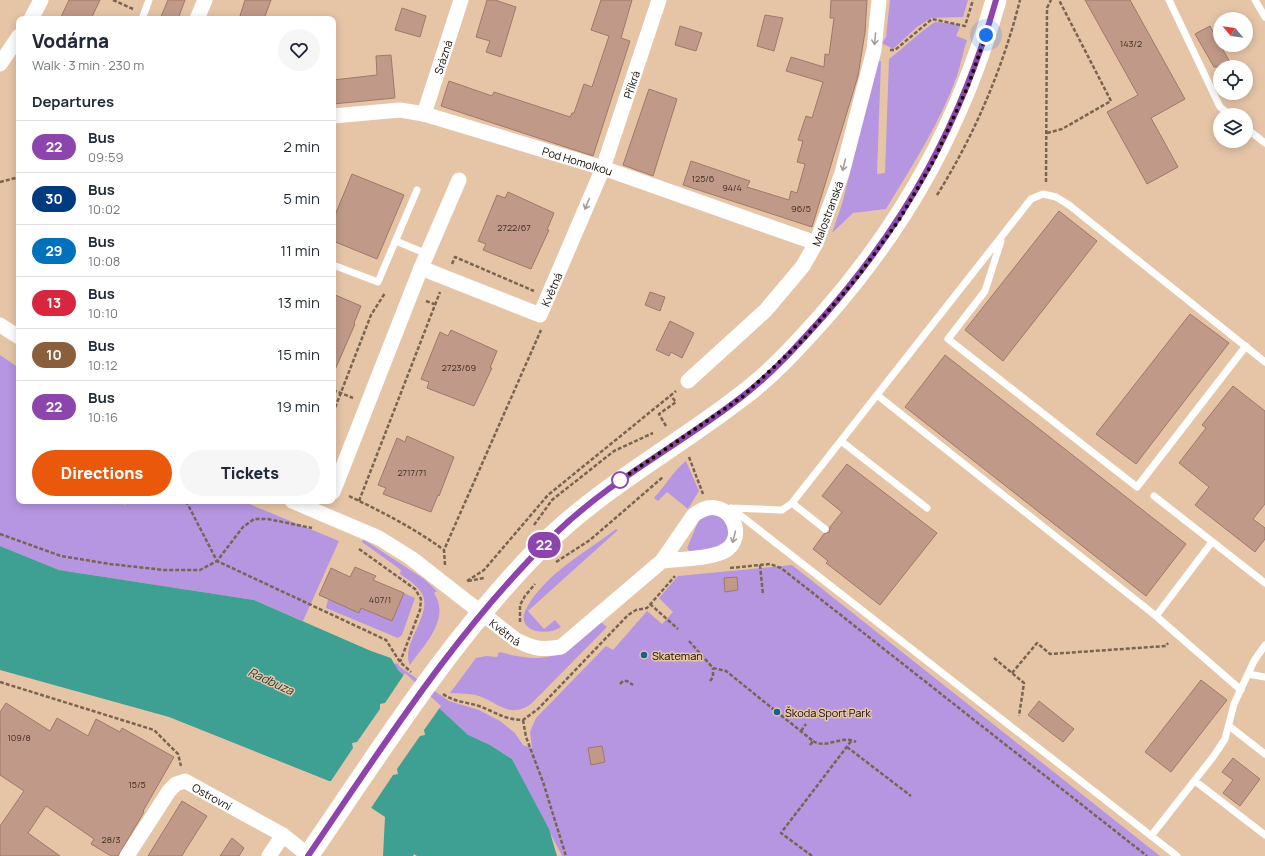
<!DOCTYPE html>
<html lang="en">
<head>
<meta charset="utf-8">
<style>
  body { margin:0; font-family:Manrope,sans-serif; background:#f6f6f7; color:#1f2937; height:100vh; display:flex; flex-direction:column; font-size:15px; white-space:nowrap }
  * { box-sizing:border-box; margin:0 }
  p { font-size:13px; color:#747a83 }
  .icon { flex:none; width:22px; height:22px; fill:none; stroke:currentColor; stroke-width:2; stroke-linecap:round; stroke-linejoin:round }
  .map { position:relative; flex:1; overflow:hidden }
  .details { position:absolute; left:16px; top:16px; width:320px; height:488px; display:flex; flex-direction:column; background:#fff; border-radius:8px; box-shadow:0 2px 10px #0003 }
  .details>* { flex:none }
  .badge { padding:0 8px; border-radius:13px; font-size:14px; line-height:26px }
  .needle { width:26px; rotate:299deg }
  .controls { position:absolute; left:1213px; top:12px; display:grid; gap:8px }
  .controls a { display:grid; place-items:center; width:40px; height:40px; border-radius:50%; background:#fff; box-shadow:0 2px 10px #0003; font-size:20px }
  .you { position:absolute; width:20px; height:20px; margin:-10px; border:3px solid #fff; border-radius:50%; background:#1a73e8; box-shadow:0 0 0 6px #1a73e833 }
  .map>.badge { position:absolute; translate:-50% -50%; box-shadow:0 0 0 2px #fff }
  h2 { padding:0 16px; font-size:15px; line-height:36px }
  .round { display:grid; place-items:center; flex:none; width:42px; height:42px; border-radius:21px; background:#f6f6f7 }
  .summary { display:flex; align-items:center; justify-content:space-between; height:68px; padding:0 16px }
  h1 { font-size:19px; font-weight:800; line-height:30px }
  .button { display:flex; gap:8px; margin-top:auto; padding:8px 16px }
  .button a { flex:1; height:46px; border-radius:24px; background:#ea580c; color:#fff; font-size:16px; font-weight:800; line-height:46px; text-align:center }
  .button a+a { background:#f6f6f7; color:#1f2937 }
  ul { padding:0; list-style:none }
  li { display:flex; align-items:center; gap:12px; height:52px; padding:0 16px; border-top:1px solid #e0e1e3 }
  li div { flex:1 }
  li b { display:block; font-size:15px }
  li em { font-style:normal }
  li .badge { min-width:44px; font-weight:700; text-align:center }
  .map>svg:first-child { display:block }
  .green { fill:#b696e1 }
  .water { fill:#3ea093 }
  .pier { fill:#e6c5a7 }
  .building { fill:#c19988; stroke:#9f7868 }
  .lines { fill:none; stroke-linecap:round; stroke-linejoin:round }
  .path { stroke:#796451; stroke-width:2.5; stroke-dasharray:4 2; stroke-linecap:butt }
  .service { stroke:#fff; stroke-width:7 }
  .minor { stroke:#fff; stroke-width:15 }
  .secondary { stroke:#fff; stroke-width:21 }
  .oneway { stroke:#a19d9a }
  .line-casing { stroke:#fff; stroke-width:9 }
  .line { stroke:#8e44ad; stroke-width:6 }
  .walk { stroke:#150a02; stroke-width:4; stroke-dasharray:0 7.2 }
  .stop-dot { fill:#fff; stroke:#8e44ad; stroke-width:2 }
  .poi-dot { fill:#126294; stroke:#e6c5a7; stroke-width:1.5 }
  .labels { text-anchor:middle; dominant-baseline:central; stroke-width:3; stroke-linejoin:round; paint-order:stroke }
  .number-label { font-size:9px; fill:#402e24 }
  .street-label { font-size:11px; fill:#150a02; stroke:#e6c5a7 }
  .poi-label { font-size:11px; fill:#150a02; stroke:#e6c5a7; text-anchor:start }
  .water-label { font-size:12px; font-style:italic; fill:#203e39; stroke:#e6c5a7 }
</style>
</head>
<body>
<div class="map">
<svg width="1265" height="856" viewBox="0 0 1265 856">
  <rect width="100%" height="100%" fill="#e6c5a7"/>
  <path class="green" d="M890 0H968L963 17 931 18 917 27 893 49 882 43 886 37Z
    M935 22 958 24 960 27 956 36 967 40C963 51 961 64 957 76 940 123 912 166 886 209L853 213 832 233 842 204 878 61H881L877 174 885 173 889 59C905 47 918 33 935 22Z
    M0 355 19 368V501H120L125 505 128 501H242L339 541 303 621 254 600 59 570 0 546Z
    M686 461 699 491 688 509 667 492 658 501 654 498C665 486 674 470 686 461Z
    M709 514 721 517C723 519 727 523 728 527 735 547 701 551 689 551L687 548 699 520Z
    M616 529 618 530 528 611 544 629 555 620 561 627C548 636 520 633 524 614 526 608 531 600 535 595 557 567 589 550 616 529Z
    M363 539 424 579 437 591 434 593C451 619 424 645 410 665 400 646 431 616 423 596 419 586 408 580 400 574L401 570 362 542Z
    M792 565 1160 856H562L512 759 490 745 468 736 398 670 394 664 397 663 400 667 449 701 479 710 500 721 515 733 523 745 532 748 530 732 536 718 606 646 613 650 647 611 662 624 673 612 659 598 678 576Z
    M404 593 415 598 402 635 398 638 326 608 328 599 359 613 361 608 392 621Z
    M601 622 607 627 531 704C509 719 499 703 479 696 470 693 459 694 450 693L476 658 486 656 497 657 499 652C555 666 559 655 601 622Z"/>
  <path class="water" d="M0 546 59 570 254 600 371 651 391 658 398 670 468 735 490 745 512 759 549 829 557 856H417L414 854 413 856H383L385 817 334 783 169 717 0 670Z"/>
  <path class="pier" d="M405 673 441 706 424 730 425 735 420 736 397 769 398 774 393 775 371 808 372 811 333 784 326 781H331L353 748 352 743 357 742 380 709V704L385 703Z"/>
  <path class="building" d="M69 0H100L91 19H60Z
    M168 0H185L178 19H160Z
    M245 0H271L264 19H239Z
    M487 0H495L516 7 501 57 486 52 490 41 476 37Z
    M601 0H632L621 38 630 41 593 156 441 106 449 81 492 96 494 92 570 117 572 113H574L584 84 592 87 609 36 591 30Z
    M831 0H867L865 32 858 76 812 227 683 185 691 161 750 181 747 187 789 200 791 191 797 193 805 164 797 162 803 141 798 140 806 116 812 118 823 82 786 71 791 57 824 67 825 54 829 55 834 18H830Z
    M1085 0H1130L1185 99 1151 118 1178 167 1147 184 1107 112 1138 95Z
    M402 8 426 16 420 37 395 30Z
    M765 15 783 18 774 51 757 46Z
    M680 26 702 33 696 51 675 45Z
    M1210 26 1220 45 1233 67H1214L1195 34Z
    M391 55 395 98 333 104V80L377 75 376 56Z
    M649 89 677 99 653 176 623 165Z
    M352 174 404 195 377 259 333 241V220Z
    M508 192 554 213 547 230H549L531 269 483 250 486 244 478 241 497 195 505 198Z
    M1059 211 1097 241 1003 361 965 330Z
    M650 292 665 297 660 311 645 305Z
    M333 294 361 306 354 323 355 324 334 372Z
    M1190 314 1229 343 1136 464 1096 434Z
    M670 321 694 333 682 358 671 352 669 356 656 350Z
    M451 330 497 351 490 368H492L474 406 427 388 429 382 421 379 440 332 448 336Z
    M945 355 1186 544 1146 596 905 407Z
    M1233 386 1265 411V504L1253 519 1265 528V539L1255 552 1195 505 1209 487 1179 463 1206 428 1202 425Z
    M407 436 454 457 439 496 438 495 431 512 383 494 386 488 378 485 397 438 405 442Z
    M847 464 937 533 880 605 826 563 828 561 813 549 824 534 829 532 830 527 842 512 822 496Z
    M355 567 376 576 373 580 404 593 392 621 361 608 359 613 319 595 331 568 350 577Z
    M737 577 738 590 725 592 724 578Z
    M1201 680 1227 700 1171 772 1145 752Z
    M1039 701 1074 729 1063 742 1028 715Z
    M6 703 50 731 57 718 88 736 96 719 120 732 122 728 174 757 143 811 144 812 118 856H111L91 844 94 839 46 806 28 833 60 856H0V826L24 791 0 775V712Z
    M602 746 605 762 591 765 588 748Z
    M1233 758 1260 779 1240 806 1223 793 1233 780 1222 772Z
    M182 801 207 816 186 849 182 856H148Z
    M232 838 244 848 239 856H220Z"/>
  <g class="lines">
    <path class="path" d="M113 0 133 9
      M890 50H895L932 19 965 26 973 0
      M1047 133 1062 129 1111 101 1059 0
      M0 182 19 177
      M1046 182 1047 8 1051 0
      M937 195C974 136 1003 68 1020 0
      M452 264 455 257 534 291
      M426 301 434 304
      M333 390 353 398
      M333 413 371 315 385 293
      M666 426 659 414 676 402 670 395
      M689 457 703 494
      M349 496C382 512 414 528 444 550
      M186 501 217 561 386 640 400 662 411 672
      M359 501 440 292
      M534 525 552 500 614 451 653 433
      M0 534 61 556 110 564 164 570H200L217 561 243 527 254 519H268L312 528
      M359 549 415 589 421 599 420 610 400 662
      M556 562 590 540 663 477
      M445 565 444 550 541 330
      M760 565 763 595
      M730 568 770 564 781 568 1147 856
      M467 581 484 570 548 495 676 391
      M468 581 484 578
      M650 604 678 629
      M520 622V605L525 596 535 584
      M689 641 713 668 726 671 813 741 810 745
      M994 658 1024 683 1019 716
      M1012 673 1037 643 1050 654 1166 646 1168 643
      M710 681 713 677V668
      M0 682 154 730 178 754 181 766
      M620 684 623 681H627L633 685
      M443 694C454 702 467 702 479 706 498 713 502 719 523 720L538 709 628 615 636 610 647 608 675 576
      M523 720 526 737 543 782 566 856
      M801 731 806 724
      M813 741C827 750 841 734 856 742
      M847 747 911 796
      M812 856 781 833 852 740"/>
    <path class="service" d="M1169 0 1220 107 1230 115
      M1255 0 1265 17
      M142 19 149 0
      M1246 128 1265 143
      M396 241 427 254
      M1001 241 985 291 948 339 1137 487 1246 346
      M333 265 378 282 417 190
      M877 395 1156 616 1241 690
      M841 441 927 508
      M1154 496 1265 583
      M792 503 825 529
      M731 508 782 510 792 503 1031 199 1043 194 1056 197 1069 205 1265 362
      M731 508 1177 856
      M1156 616 1212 542
      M1248 674 1265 677
      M1229 726 1265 754
      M1195 781 1265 835
      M1151 836 1213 757 1225 739 1234 704 1254 661 1265 645"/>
    <g class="minor">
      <path d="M31 19 41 0"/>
      <path d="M197 19 205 0"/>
      <path d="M0 64 19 36"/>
      <path id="s1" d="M424 114 461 0"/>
      <path id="s2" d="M333 116 400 110 424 114 603 168 816 243"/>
      <path id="s3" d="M421 268 540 315 603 168 659 0"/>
      <path d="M0 325 19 337"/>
      <path id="s4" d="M688 381 766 310 803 266 816 243 842 173 874 50 879 0"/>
      <path d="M333 492 421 268 459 180"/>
      <path id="s5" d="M292 501 379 538 411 558 516 640C534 649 541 650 561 647L662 561 693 516C726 488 752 538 723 552 707 559 680 559 662 561"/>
      <path id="s6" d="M127 856 169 791 176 784 185 781 283 835 309 856"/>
      <path d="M269 856 283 835"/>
    </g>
    <path class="secondary" d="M308 856C381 750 450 639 541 547 600 488 673 449 738 399 770 376 797 346 823 317 906 223 962 121 996 0"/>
  </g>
  <defs><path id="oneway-shaft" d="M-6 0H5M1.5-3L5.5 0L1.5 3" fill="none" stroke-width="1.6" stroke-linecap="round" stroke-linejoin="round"/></defs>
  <g class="oneway">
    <use href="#oneway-shaft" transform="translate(875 39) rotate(96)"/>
    <use href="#oneway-shaft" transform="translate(844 165) rotate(104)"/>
    <use href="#oneway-shaft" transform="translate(587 204) rotate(113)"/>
    <use href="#oneway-shaft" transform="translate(734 537) rotate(104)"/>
  </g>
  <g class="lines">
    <defs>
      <path id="line" d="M308 856C385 743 459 626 557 532 612 479 679 445 739 399 770 376 797 346 823 317 906 223 962 121 996 0"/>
    </defs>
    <use href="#line" class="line-casing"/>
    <use href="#line" class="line"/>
    <path class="walk" d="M620 480 616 483 742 397 803 340 856 279 899 220 934 160 968 86 986 35"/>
  </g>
  <circle class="stop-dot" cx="620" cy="480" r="8"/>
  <g class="poi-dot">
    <circle cx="644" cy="655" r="4"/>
    <circle cx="777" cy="712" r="4"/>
  </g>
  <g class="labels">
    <g class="number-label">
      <text x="1131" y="43">143/2</text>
      <text x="703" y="178">125/6</text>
      <text x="732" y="187">94/4</text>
      <text x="801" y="208">96/5</text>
      <text x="514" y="227">2722/67</text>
      <text x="459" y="367">2723/69</text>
      <text x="412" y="472">2717/71</text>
      <text x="380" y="599">407/1</text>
      <text x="19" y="737">109/8</text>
      <text x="137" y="784">15/5</text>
      <text x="111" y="839">28/3</text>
    </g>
    <g class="street-label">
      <text stroke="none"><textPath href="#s1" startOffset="60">Srázná</textPath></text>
      <text stroke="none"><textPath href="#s3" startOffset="376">Příkrá</textPath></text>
      <text stroke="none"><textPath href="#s2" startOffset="252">Pod Homolkou</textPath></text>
      <text stroke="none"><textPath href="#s4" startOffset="221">Malostranská</textPath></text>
      <text stroke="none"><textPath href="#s3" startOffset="156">Květná</textPath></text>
      <text stroke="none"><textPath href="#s5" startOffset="252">Květná</textPath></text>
      <text stroke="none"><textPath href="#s6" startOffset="128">Ostrovní</textPath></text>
    </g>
    <g class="poi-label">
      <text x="652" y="655">Skateman</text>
      <text x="785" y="712">Škoda Sport Park</text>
    </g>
    <g class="water-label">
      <text transform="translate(271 681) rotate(25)">Radbuza</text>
    </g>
  </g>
</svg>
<div class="controls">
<a><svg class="needle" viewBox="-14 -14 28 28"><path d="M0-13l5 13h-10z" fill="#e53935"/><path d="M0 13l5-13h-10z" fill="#747a83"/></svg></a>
<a><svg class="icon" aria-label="locate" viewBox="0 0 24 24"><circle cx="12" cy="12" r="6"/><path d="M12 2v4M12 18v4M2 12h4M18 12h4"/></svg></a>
<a><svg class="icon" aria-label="layers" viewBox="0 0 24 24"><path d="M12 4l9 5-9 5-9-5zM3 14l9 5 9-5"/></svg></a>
</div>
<div class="you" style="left:986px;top:35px"></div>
<b class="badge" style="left:544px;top:545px;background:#8e44ad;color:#fff">22</b>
<section class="details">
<div class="summary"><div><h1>Vodárna</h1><p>Walk · 3 min · 230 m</p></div><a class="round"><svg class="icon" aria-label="heart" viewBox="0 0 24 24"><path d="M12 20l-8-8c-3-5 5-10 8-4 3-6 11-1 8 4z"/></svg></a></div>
<h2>Departures</h2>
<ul>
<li><span class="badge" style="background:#8e44ad;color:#fff">22</span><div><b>Bus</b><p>09:59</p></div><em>2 min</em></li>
<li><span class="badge" style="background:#003b80;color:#fff">30</span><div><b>Bus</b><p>10:02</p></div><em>5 min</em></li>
<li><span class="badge" style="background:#0072bc;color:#fff">29</span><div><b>Bus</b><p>10:08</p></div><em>11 min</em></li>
<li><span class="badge" style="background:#d7263d;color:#fff">13</span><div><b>Bus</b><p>10:10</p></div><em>13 min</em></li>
<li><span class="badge" style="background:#8b5e3c;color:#fff">10</span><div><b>Bus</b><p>10:12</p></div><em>15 min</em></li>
<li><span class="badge" style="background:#8e44ad;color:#fff">22</span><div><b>Bus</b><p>10:16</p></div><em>19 min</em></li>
</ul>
<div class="button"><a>Directions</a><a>Tickets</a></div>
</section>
</div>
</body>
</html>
